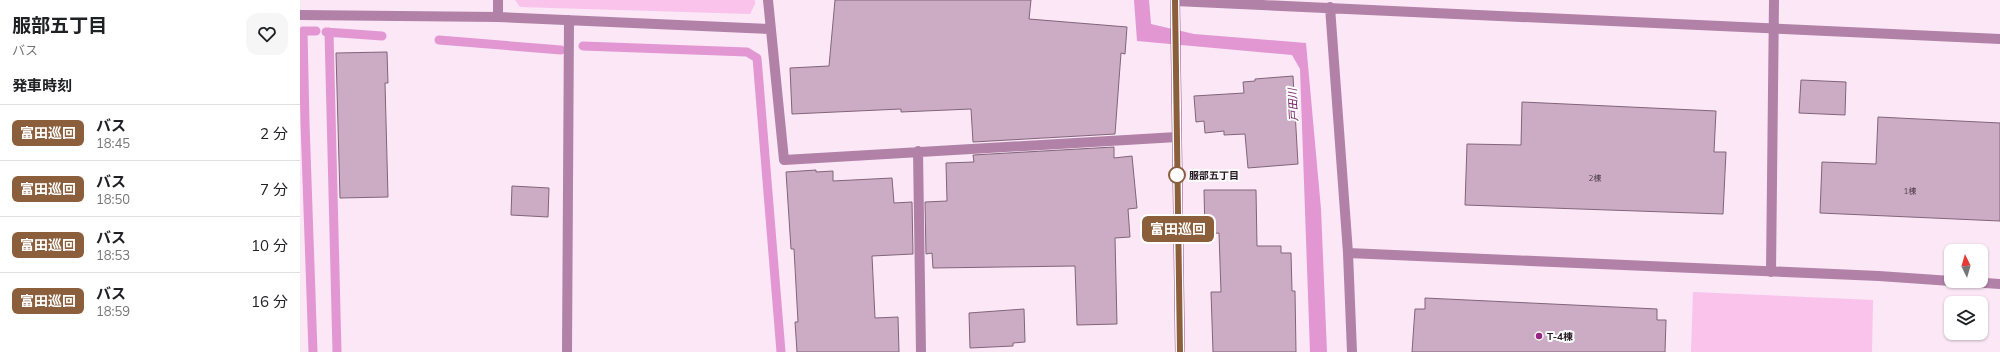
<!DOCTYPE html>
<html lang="ja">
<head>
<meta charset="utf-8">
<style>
  body { margin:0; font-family:Mulish,"Noto Sans JP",sans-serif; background:#f6f6f6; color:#202124; height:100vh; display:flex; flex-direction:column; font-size:15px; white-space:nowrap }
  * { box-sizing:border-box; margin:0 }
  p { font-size:13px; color:#757577 }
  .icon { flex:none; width:22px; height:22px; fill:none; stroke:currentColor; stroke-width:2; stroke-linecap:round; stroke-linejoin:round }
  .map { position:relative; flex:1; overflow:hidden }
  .side { display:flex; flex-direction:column; background:#fff; width:300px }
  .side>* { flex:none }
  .badge { padding:0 8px; border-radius:6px; font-size:14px; line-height:26px }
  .needle { width:26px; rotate:355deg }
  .fabs { position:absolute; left:1644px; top:244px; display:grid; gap:8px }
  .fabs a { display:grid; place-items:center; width:44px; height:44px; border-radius:8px; background:#fff; box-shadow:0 1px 3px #0004; font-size:20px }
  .map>.badge { position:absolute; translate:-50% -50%; box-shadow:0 0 0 2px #fff }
  h2 { padding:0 12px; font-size:15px; line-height:36px }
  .round { display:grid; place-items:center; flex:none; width:42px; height:42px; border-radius:12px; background:#f6f6f6 }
  .head { display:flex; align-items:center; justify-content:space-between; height:68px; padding:0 12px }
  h1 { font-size:19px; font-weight:700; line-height:30px }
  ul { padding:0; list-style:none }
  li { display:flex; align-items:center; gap:12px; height:56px; padding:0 12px; border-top:1px solid #e0e0e0 }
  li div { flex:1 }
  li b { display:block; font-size:15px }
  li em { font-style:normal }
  li .badge { min-width:44px; font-weight:700; text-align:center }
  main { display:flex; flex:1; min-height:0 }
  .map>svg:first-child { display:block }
  .green { fill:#f9c3ec }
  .water { fill:#e297d2 }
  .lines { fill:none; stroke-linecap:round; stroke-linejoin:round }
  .stream { stroke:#e297d2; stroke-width:9 }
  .building { fill:#ccacc4; stroke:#81647a }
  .lane { stroke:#b281a7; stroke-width:10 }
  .street { stroke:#b281a7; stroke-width:10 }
  .secondary { stroke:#914a83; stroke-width:10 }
  .line-casing { stroke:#fff; stroke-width:9 }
  .line { stroke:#8b5e3c; stroke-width:6 }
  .stop-dot { fill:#fff; stroke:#8b5e3c; stroke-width:2 }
  .poi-dot { fill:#952484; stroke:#fbfbfb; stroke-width:1.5 }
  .labels { text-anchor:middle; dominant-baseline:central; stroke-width:4; stroke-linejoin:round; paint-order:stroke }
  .number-label { font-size:8px; fill:#4d3c49 }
  .stop-label { font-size:10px; font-weight:bold; fill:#231720; stroke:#fbfbfb; text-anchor:start }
  .poi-label { font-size:10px; font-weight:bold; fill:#231720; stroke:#fbfbfb; text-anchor:start }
  .water-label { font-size:11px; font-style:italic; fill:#731c66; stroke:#fbfbfb }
</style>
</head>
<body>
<main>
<section class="side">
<div class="head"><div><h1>服部五丁目</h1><p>バス</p></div><a class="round"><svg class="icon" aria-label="heart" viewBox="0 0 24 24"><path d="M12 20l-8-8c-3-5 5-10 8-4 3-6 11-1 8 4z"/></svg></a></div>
<h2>発車時刻</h2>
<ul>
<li><span class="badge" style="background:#8b5e3c;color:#fff">富田巡回</span><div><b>バス</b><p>18:45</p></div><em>2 分</em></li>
<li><span class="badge" style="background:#8b5e3c;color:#fff">富田巡回</span><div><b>バス</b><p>18:50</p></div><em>7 分</em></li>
<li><span class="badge" style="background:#8b5e3c;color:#fff">富田巡回</span><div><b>バス</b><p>18:53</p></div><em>10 分</em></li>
<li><span class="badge" style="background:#8b5e3c;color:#fff">富田巡回</span><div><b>バス</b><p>18:59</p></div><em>16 分</em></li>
</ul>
</section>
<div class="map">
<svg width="1700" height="352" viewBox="0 0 1700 352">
  <rect width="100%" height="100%" fill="#fbe7f6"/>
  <path class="green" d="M215 0H455V4L450 14 220 7Z
    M1393 292 1573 300 1572 352H1391Z"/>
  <path class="water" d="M834 0H849L851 24 894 34 1006 43 1021 209 1027 352H1010L1000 69 992 55 837 41Z"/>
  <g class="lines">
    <path class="stream" d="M26 32 82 36
      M29 32 37 352
      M139 40 261 50
      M283 46 447 52 457 58 481 352
      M13 352 5 123 3 31H16"/>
  </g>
  <path class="building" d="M535 0H731L729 19 827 27 825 54 821 53 815 134 673 142 671 109 601 112V109L492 114 490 68 529 66Z
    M87 52 88 83H85L88 197 40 198 36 53Z
    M993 76 998 164 948 168 945 134 924 135V131L905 133 904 121 896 122 894 96 944 93 943 82 955 81V79Z
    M1501 80 1546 82 1545 115 1499 113Z
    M1222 102 1416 111 1414 152H1426L1423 214 1165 205 1167 144 1221 145Z
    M1578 117 1700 123V221L1520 213 1522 162 1576 164Z
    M814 147V158L832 156 837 208 828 209 830 237 815 238 817 324 777 325 775 266 633 268 632 253 626 254 625 202 647 201 646 163 674 162 673 155Z
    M516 170V172L533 171V181L592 178 594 203 612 202 613 254 572 256 575 318 598 317 599 352H497L495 322H498L494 249H491L486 172Z
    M212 186 249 188 248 217 211 215Z
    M904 190H956L957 246H981V253H991L992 291H995L996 352H913L911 292H921L919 233 905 234Z
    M1125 298 1357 309V320H1366L1365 352H1112L1115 309H1125Z
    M724 309 725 342 713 343V346L670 348 669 313Z"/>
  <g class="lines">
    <path class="lane" d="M1471 272 1474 0"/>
    <path class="street" d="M468 0 484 160 877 137
      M875 1 1700 39
      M1030 7 1048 253 1052 352
      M0 15 198 17 470 29
      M198 17V0
      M618 151 621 352
      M1048 253 1579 276 1651 281
      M1654 281 1700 284
      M267 352 269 20"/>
    <path class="secondary" d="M875 0 880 352"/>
  </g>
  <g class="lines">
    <defs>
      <path id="line" d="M875 0 880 352"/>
    </defs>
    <use href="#line" class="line-casing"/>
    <use href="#line" class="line"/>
  </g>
  <circle class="stop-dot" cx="877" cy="175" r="8"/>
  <circle class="poi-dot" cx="1239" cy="336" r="4"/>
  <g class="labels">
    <g class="number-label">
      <text x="1295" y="178">2棟</text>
      <text x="1610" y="191">1棟</text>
    </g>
    <g class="stop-label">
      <text x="889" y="175">服部五丁目</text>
    </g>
    <g class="poi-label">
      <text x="1247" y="336">T-4棟</text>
    </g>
    <g class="water-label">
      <text transform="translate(993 105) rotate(-93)">戸田川</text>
    </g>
  </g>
</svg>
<div class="fabs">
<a><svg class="needle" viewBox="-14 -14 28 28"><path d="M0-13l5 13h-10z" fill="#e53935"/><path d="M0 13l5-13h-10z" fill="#757577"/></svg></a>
<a><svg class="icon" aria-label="layers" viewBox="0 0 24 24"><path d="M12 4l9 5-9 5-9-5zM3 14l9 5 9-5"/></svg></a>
</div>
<b class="badge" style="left:878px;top:229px;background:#8b5e3c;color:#fff">富田巡回</b>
</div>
</main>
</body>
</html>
